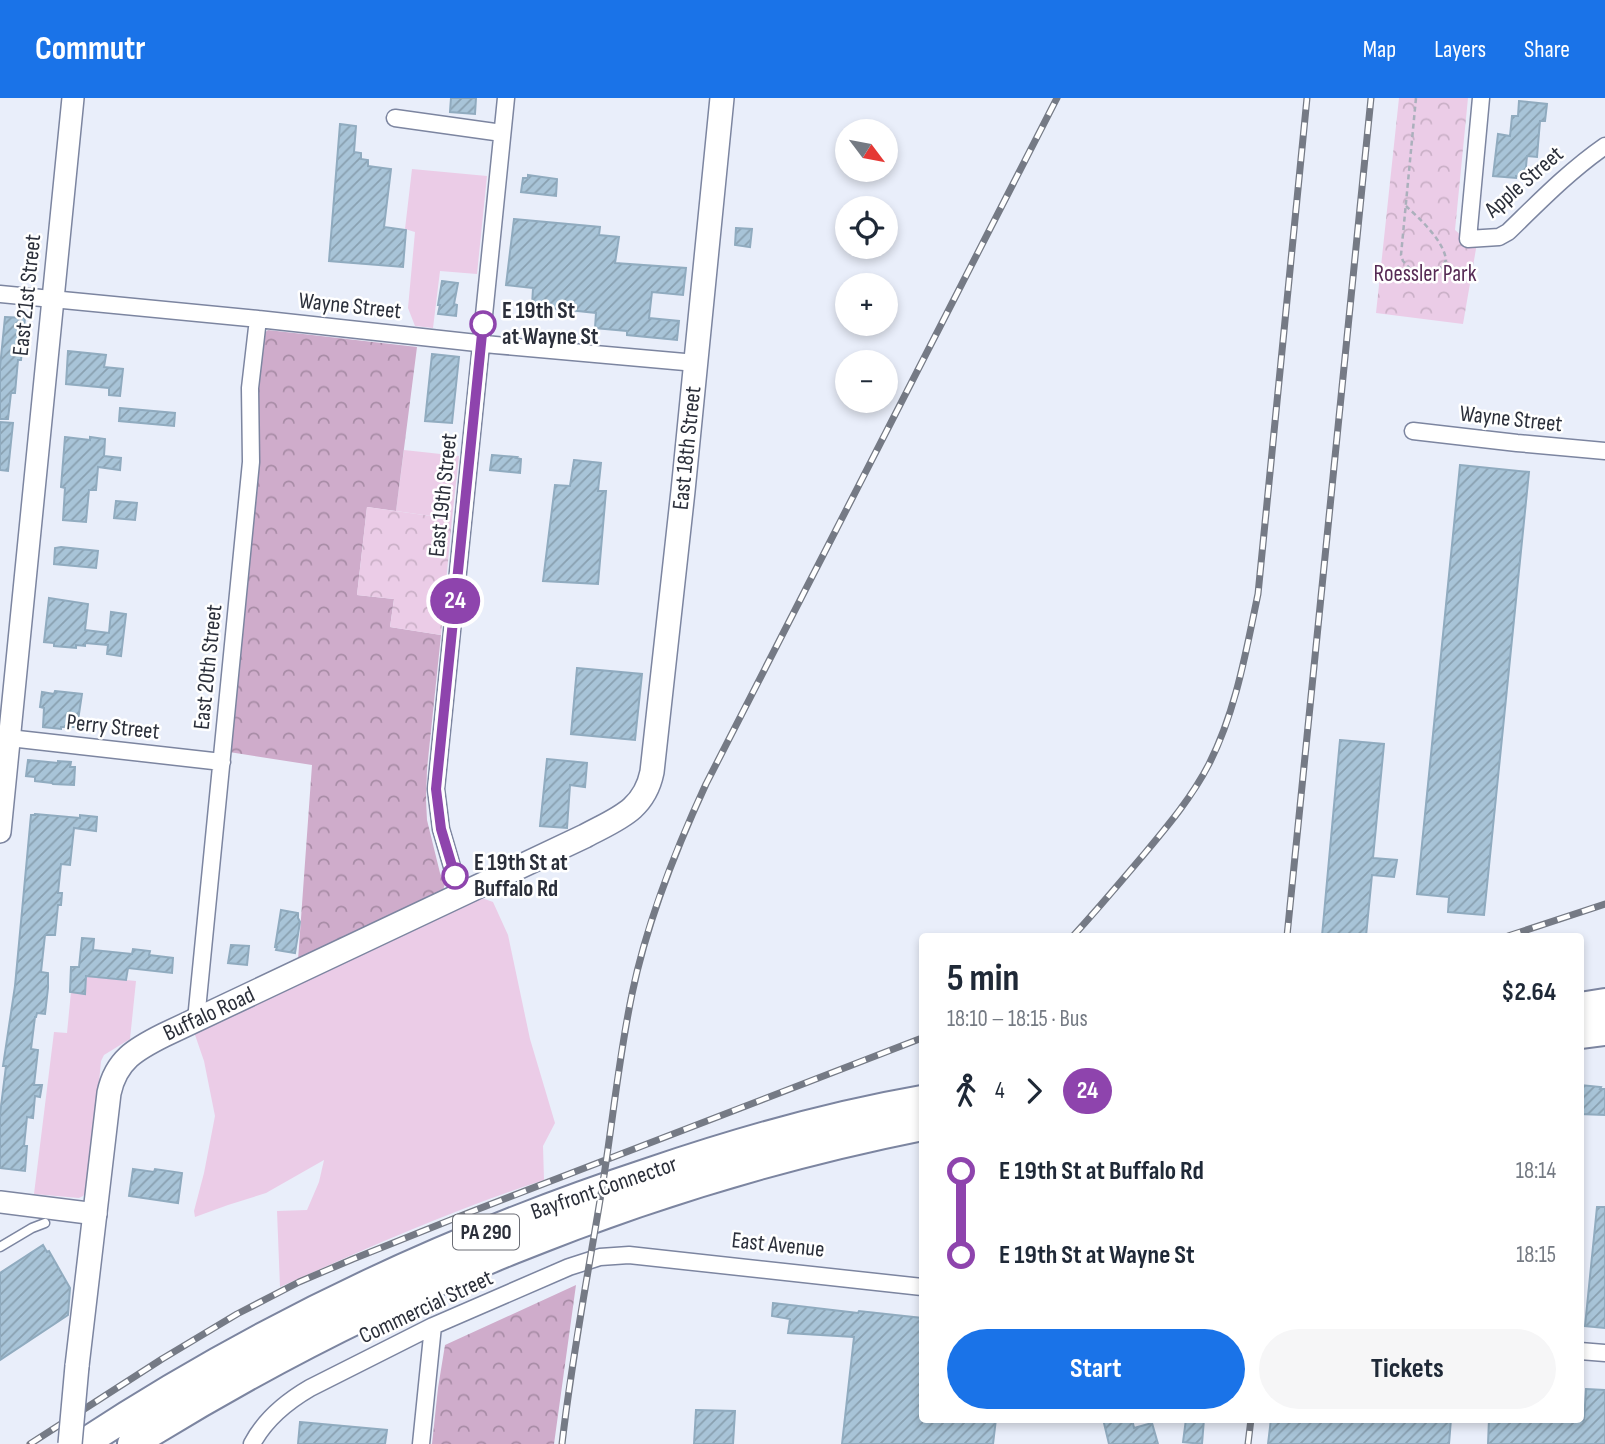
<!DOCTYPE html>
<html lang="en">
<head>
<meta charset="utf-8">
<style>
  body { margin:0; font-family:"Sofia Sans Condensed",sans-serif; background:#f6f6f7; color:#1f2937; height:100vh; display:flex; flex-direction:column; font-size:26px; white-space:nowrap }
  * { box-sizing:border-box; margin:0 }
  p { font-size:23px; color:#747a83 }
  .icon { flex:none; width:38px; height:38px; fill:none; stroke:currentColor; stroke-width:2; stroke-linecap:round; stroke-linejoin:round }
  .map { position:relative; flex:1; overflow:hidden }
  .panel { position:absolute; left:919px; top:835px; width:665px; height:490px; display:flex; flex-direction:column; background:#fff; border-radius:7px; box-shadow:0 4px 10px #0003 }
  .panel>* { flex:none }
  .badge { padding:0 14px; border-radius:23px; font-size:24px; line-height:46px }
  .needle { width:46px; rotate:122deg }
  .buttons { position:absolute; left:835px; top:21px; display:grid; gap:14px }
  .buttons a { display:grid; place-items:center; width:63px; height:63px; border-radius:50%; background:#fff; box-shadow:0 4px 10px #0003; font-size:35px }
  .map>.badge { position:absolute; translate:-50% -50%; box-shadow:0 0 0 4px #fff }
  .legs { display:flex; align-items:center; gap:10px; height:77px; padding:0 28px; font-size:23px }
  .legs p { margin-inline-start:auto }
  .head { display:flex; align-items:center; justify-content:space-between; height:119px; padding:0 28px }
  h1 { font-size:38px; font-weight:700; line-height:52px }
  .cta { display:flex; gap:14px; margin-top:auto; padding:14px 28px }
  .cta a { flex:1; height:80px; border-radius:42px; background:#1a73e8; color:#fff; font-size:28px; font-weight:700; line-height:80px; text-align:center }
  .cta a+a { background:#f6f6f7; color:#1f2937 }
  ul { padding:0 28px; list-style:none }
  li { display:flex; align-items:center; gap:24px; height:84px; font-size:26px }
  li i { display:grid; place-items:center; width:10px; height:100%; margin:0 9px; background:currentColor }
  li i::after { content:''; width:18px; height:18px; margin:-9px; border:5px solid; border-radius:50%; background:#fff }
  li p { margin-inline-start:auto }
  li:first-child i { background:linear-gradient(#0000 50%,currentColor 0) }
  li:last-child i { background:linear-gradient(currentColor 50%,#0000 0) }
  header { display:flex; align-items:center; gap:42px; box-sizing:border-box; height:98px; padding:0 35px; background:#1a73e8; color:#fff }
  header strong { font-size:33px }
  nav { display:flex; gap:38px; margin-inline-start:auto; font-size:24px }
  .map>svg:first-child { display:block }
  .grass { fill:#ebcce7 }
  .forest { fill:url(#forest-crowns) }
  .park { fill:url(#park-crowns) }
  .building { fill:url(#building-hatch); stroke:#90abbf; stroke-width:2 }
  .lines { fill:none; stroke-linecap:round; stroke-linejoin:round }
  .service-casing { stroke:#7c85a0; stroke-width:11 }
  .minor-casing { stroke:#7c85a0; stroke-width:19 }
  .tertiary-casing { stroke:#7c85a0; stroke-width:24 }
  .secondary-casing { stroke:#7c85a0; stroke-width:26 }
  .trunk-casing { stroke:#7c85a0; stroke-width:32 }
  .path { stroke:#abb0bc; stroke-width:2.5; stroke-dasharray:5 3.5; stroke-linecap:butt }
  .service { stroke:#fff; stroke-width:8 }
  .minor { stroke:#fff; stroke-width:16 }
  .tertiary { stroke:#fff; stroke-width:21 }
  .secondary { stroke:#fff; stroke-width:23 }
  .trunk { stroke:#fff; stroke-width:28 }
  .rail-casing { stroke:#757a85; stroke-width:7 }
  .rail { stroke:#fff; stroke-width:4.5; stroke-dasharray:13; stroke-linecap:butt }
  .secondary-bridge-casing { stroke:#7c85a0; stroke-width:26; stroke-linecap:butt }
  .secondary-bridge { stroke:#fff; stroke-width:23 }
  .line-1-casing { stroke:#fff; stroke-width:16 }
  .line-1 { stroke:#8e44ad; stroke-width:10 }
  .stop-1-dot { fill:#fff; stroke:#8e44ad; stroke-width:3.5 }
  .labels { text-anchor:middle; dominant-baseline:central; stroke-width:5; stroke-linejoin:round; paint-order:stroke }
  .shield { fill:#fff; stroke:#6b6d75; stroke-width:2 }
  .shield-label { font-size:21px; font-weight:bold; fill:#2b2f3a }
  .street-label { font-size:23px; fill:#2b2f3a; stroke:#fff }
  .park-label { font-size:23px; fill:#572b55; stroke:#fff }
  .stop-label { font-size:23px; font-weight:bold; fill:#2b2f3a; stroke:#fff; text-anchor:start }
</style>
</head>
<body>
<header>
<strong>Commutr</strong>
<nav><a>Map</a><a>Layers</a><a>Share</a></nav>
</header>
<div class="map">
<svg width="1605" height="1346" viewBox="0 0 1605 1346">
  <defs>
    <pattern id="forest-crowns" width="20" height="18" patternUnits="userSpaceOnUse" patternTransform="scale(1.75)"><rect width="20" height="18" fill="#cfaccb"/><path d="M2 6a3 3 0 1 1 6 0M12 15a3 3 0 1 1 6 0" fill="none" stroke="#a88ca6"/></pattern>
    <pattern id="park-crowns" width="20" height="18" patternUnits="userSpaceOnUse" patternTransform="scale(1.75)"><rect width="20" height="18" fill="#ebcce7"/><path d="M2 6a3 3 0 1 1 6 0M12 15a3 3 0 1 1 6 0" fill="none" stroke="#cab0c7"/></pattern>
    <pattern id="building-hatch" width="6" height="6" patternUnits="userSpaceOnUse" patternTransform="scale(1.75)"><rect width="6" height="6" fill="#a8c4d8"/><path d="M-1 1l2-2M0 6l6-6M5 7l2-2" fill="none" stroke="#89a0b0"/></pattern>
  </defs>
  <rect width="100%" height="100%" fill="#e9eefa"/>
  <path class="grass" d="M412 71 487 78 477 176 440 173 433 230 415 228 408 210 415 134 405 131Z
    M404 352 459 358 452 421 396 413Z
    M479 799 493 804 508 837 530 941 555 1025 543 1048 544 1082C454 1111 367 1150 280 1189L277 1113 307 1112 319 1084 324 1062 266 1095 228 1107 195 1119 194 1113 204 1075 215 1018 204 963 194 934Z
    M86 878 136 883 130 941 104 957 101 963 89 1091 83 1098 79 1100 34 1096 54 934 67 935 71 894 85 896Z"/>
  <path class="forest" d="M268 232 417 249 396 413 367 409 357 497 394 501 390 529 441 537 427 671 426 702 427 722 440 775 445 786 443 792 298 862 312 667 229 654 258 386 259 345 257 302 262 237Z
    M576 1187 554 1346H432L438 1290 445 1247Z"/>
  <path class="park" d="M1399 0H1468L1455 132 1468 143 1477 145 1463 226 1376 215Z
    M367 409 452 421 441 537 390 529 394 501 357 497Z"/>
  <path class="building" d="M451 0H476L475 16 450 14Z
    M1519 3 1547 6 1545 23H1540L1537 59 1527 58 1525 79 1516 78V80L1493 78 1498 36 1510 38 1512 18H1518Z
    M340 26 356 28 354 54 361 55V61L368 62V68L391 71 384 129 406 132 403 169 329 163Z
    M528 77 557 81 556 98 521 94 523 80H528Z
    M514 121 600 129 599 137 619 139 615 165 686 170 683 197 652 194 649 220 679 223 677 242 627 237V233L595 230 596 215 532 208 533 190 506 187Z
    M736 130 752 131 750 149 735 147Z
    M442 183 458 185 454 206 457 207 456 218 438 216 440 207H438Z
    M5 219 25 220 21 262H18L15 295H11L8 321H0V269Z
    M68 253 106 257 104 269 123 271 120 298 109 297V290L66 286Z
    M432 256 459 259 452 325 425 323Z
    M120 310 175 315 174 328 119 323Z
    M0 324 13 325 8 373 0 372Z
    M65 339 90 342V339L105 341 104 358 121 360 120 372 98 369 96 392H89L86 424 63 422 65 390 61 389Z
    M492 357 517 359 516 360 521 361 520 375 490 372Z
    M574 362 601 365 598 393H606L598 486 543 483 555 387 570 388Z
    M1460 367 1529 374 1484 817 1448 814 1449 799 1417 796Z
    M116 403 137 405 135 422 114 420Z
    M61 449 98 453 96 470 54 466 55 450Z
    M49 500 88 506 85 532 109 535 111 514 126 516 121 558 107 556 108 547 85 545V548L76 547V550L54 548V545L44 544Z
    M577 570 642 576 635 642 571 636Z
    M55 593 82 596 77 629H61V631L43 629 44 610 40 609 42 594 54 596Z
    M1340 642 1384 646 1373 760 1397 762 1394 779 1372 777 1366 838H1322Z
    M547 661 587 665 585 689 570 687 567 730 540 728Z
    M28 662 58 665V663L71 664 70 669H75L74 687 53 686 52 685 35 683V679L26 678Z
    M35 716 80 720V717L97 719 96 733 74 730 70 767 61 766 58 795H62L61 807H58L55 837H45L41 874 48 875V890L45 916 37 915 36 919H35L31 951 38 952 34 987H42L40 999 35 998 33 1020 27 1019 24 1048H27L25 1073 0 1070V1016L6 968H3L15 888 31 717H35Z
    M281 812 298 815V820L300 824 295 855 276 852 277 849H275Z
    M82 840 94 841 93 852 132 856 133 851 150 853 149 857 173 860 172 875 128 870 126 882 86 878 85 896 70 894 71 869H79Z
    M231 847 249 848 247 867 228 865Z
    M1580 987 1601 989 1600 991H1605V1017L1580 1016Z
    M133 1071 154 1074 155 1071 182 1075 178 1105 129 1098Z
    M1597 1109H1605V1230L1585 1228Z
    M43 1147 47 1154 49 1153 70 1190 68 1217 0 1262V1175Z
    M773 1205 858 1215 859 1213 922 1220V1321H996L993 1346H842L854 1239 788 1235 790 1221 772 1218Z
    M1586 1291 1605 1292V1346H1488L1489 1321H1567L1584 1323Z
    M696 1312 735 1313 733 1346H694Z
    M1103 1321H1132L1134 1330 1152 1325 1158 1346H1109Z
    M1186 1321H1204L1202 1346 1183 1344Z
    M1271 1321H1451L1449 1346H1268Z
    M300 1324 387 1332 385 1346H298Z"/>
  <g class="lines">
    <defs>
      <path id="service" d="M0 1149 32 1130 45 1125"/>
      <path id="minor" d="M1481 0 1468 141 1499 139 1508 134C1539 104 1569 73 1605 48
        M395 20 502 35
        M0 196 258 221 495 247 696 265
        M1413 333 1517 345 1605 353
        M0 639 222 664
        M460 796 441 731 436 691 506 0
        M196 922 251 364 250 290 258 221
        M1580 1253 1605 1255
        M252 1346C265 1321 286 1304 310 1290L433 1228 569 1169 600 1159 629 1157 922 1189
        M421 1346 433 1228"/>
      <path id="tertiary" d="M0 734 73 0
        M0 1104 96 1116"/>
      <path id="secondary" d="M77 1268 109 995C116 962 136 951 164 937L585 738C616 721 644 713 652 674L683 393 722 0"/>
      <path id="trunk" d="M1580 909 1605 905
        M1580 936 1605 933
        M83 1346C259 1230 451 1140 651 1074 739 1044 830 1018 922 1002
        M132 1346C374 1195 642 1084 922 1028"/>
    </defs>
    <use href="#service" class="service-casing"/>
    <use href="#minor" class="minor-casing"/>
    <use href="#tertiary" class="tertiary-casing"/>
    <use href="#secondary" class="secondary-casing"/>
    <use href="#trunk" class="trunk-casing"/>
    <path class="path" d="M1406 108C1420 121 1444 143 1446 162 1439 177 1427 176 1413 174L1403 163 1401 157 1416 0"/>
    <use href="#service" class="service"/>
    <use href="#minor" class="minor"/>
    <use href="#tertiary" class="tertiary"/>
    <use href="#secondary" class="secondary"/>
    <use href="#trunk" class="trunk"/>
    <defs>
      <path id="rail" d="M1073 838C1096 813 1118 787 1140 761 1165 731 1191 701 1209 666 1236 613 1246 553 1258 496L1307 0
        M1287 838 1371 0
        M1508 838 1605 806
        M30 1346 162 1261 237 1216 299 1184 353 1161 468 1115 922 940
        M562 1346C572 1258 589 1171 603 1084 613 1021 619 958 632 896 647 823 675 753 706 686L1057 0
        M1248 1346 1251 1321"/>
    </defs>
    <use href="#rail" class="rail-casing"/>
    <use href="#rail" class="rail"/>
    <defs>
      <path id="secondary-bridge" d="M70 1346 77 1268"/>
    </defs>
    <use href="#secondary-bridge" class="secondary-bridge-casing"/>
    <use href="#secondary-bridge" class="secondary-bridge"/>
  </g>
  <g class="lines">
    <defs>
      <path id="line-1" d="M455 778 441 731 436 691 483 226"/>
    </defs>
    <use href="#line-1" class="line-1-casing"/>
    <use href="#line-1" class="line-1"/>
  </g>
  <g class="stop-1-dot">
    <circle cx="483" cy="226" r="12"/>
    <circle cx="455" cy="778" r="12"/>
  </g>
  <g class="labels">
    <rect class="shield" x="453" y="1116.5" width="66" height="35" rx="5"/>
    <g class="shield-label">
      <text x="486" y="1134">PA 290</text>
    </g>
    <g class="street-label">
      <text transform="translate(1524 84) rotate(-41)">Apple Street</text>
      <text transform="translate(27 197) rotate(-84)">East 21st Street</text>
      <text transform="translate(350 208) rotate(6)">Wayne Street</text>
      <text transform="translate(1511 321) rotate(6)">Wayne Street</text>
      <text transform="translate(687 350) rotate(-84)">East 18th Street</text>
      <text transform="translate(443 397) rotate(-84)">East 19th Street</text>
      <text transform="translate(208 569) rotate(-84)">East 20th Street</text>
      <text transform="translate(113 629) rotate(6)">Perry Street</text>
      <text transform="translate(209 916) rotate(-25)">Buffalo Road</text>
      <text transform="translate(604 1090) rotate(-19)">Bayfront Connector</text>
      <text transform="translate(778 1147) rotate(6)">East Avenue</text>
      <text transform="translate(426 1209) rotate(-25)">Commercial Street</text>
    </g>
    <g class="park-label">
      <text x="1425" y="176">Roessler Park</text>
    </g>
    <g class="stop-label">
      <text x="502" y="213">E 19th St<tspan x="502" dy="26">at Wayne St</tspan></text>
      <text x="474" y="765">E 19th St at<tspan x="474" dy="26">Buffalo Rd</tspan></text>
    </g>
  </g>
</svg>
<div class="buttons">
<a><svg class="needle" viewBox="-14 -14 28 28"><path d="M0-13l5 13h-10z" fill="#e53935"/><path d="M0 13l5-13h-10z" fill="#747a83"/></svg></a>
<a><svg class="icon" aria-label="locate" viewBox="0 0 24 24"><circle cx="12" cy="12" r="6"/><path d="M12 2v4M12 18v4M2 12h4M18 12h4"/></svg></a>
<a>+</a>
<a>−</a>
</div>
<b class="badge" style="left:455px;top:503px;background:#8e44ad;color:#fff">24</b>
<section class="panel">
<div class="head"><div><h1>5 min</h1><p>18:10 – 18:15 · Bus</p></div><b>$2.64</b></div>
<div class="legs"><svg class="icon" aria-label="walk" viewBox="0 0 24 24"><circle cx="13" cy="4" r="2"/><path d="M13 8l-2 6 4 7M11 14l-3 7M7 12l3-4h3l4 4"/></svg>4<svg class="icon" aria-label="forward" viewBox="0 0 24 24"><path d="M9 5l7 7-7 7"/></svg><b class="badge" style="background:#8e44ad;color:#fff">24</b></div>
<ul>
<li><i style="color:#8e44ad"></i><b>E 19th St at Buffalo Rd</b><p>18:14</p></li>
<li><i style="color:#8e44ad"></i><b>E 19th St at Wayne St</b><p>18:15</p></li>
</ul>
<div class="cta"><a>Start</a><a>Tickets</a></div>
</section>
</div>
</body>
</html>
